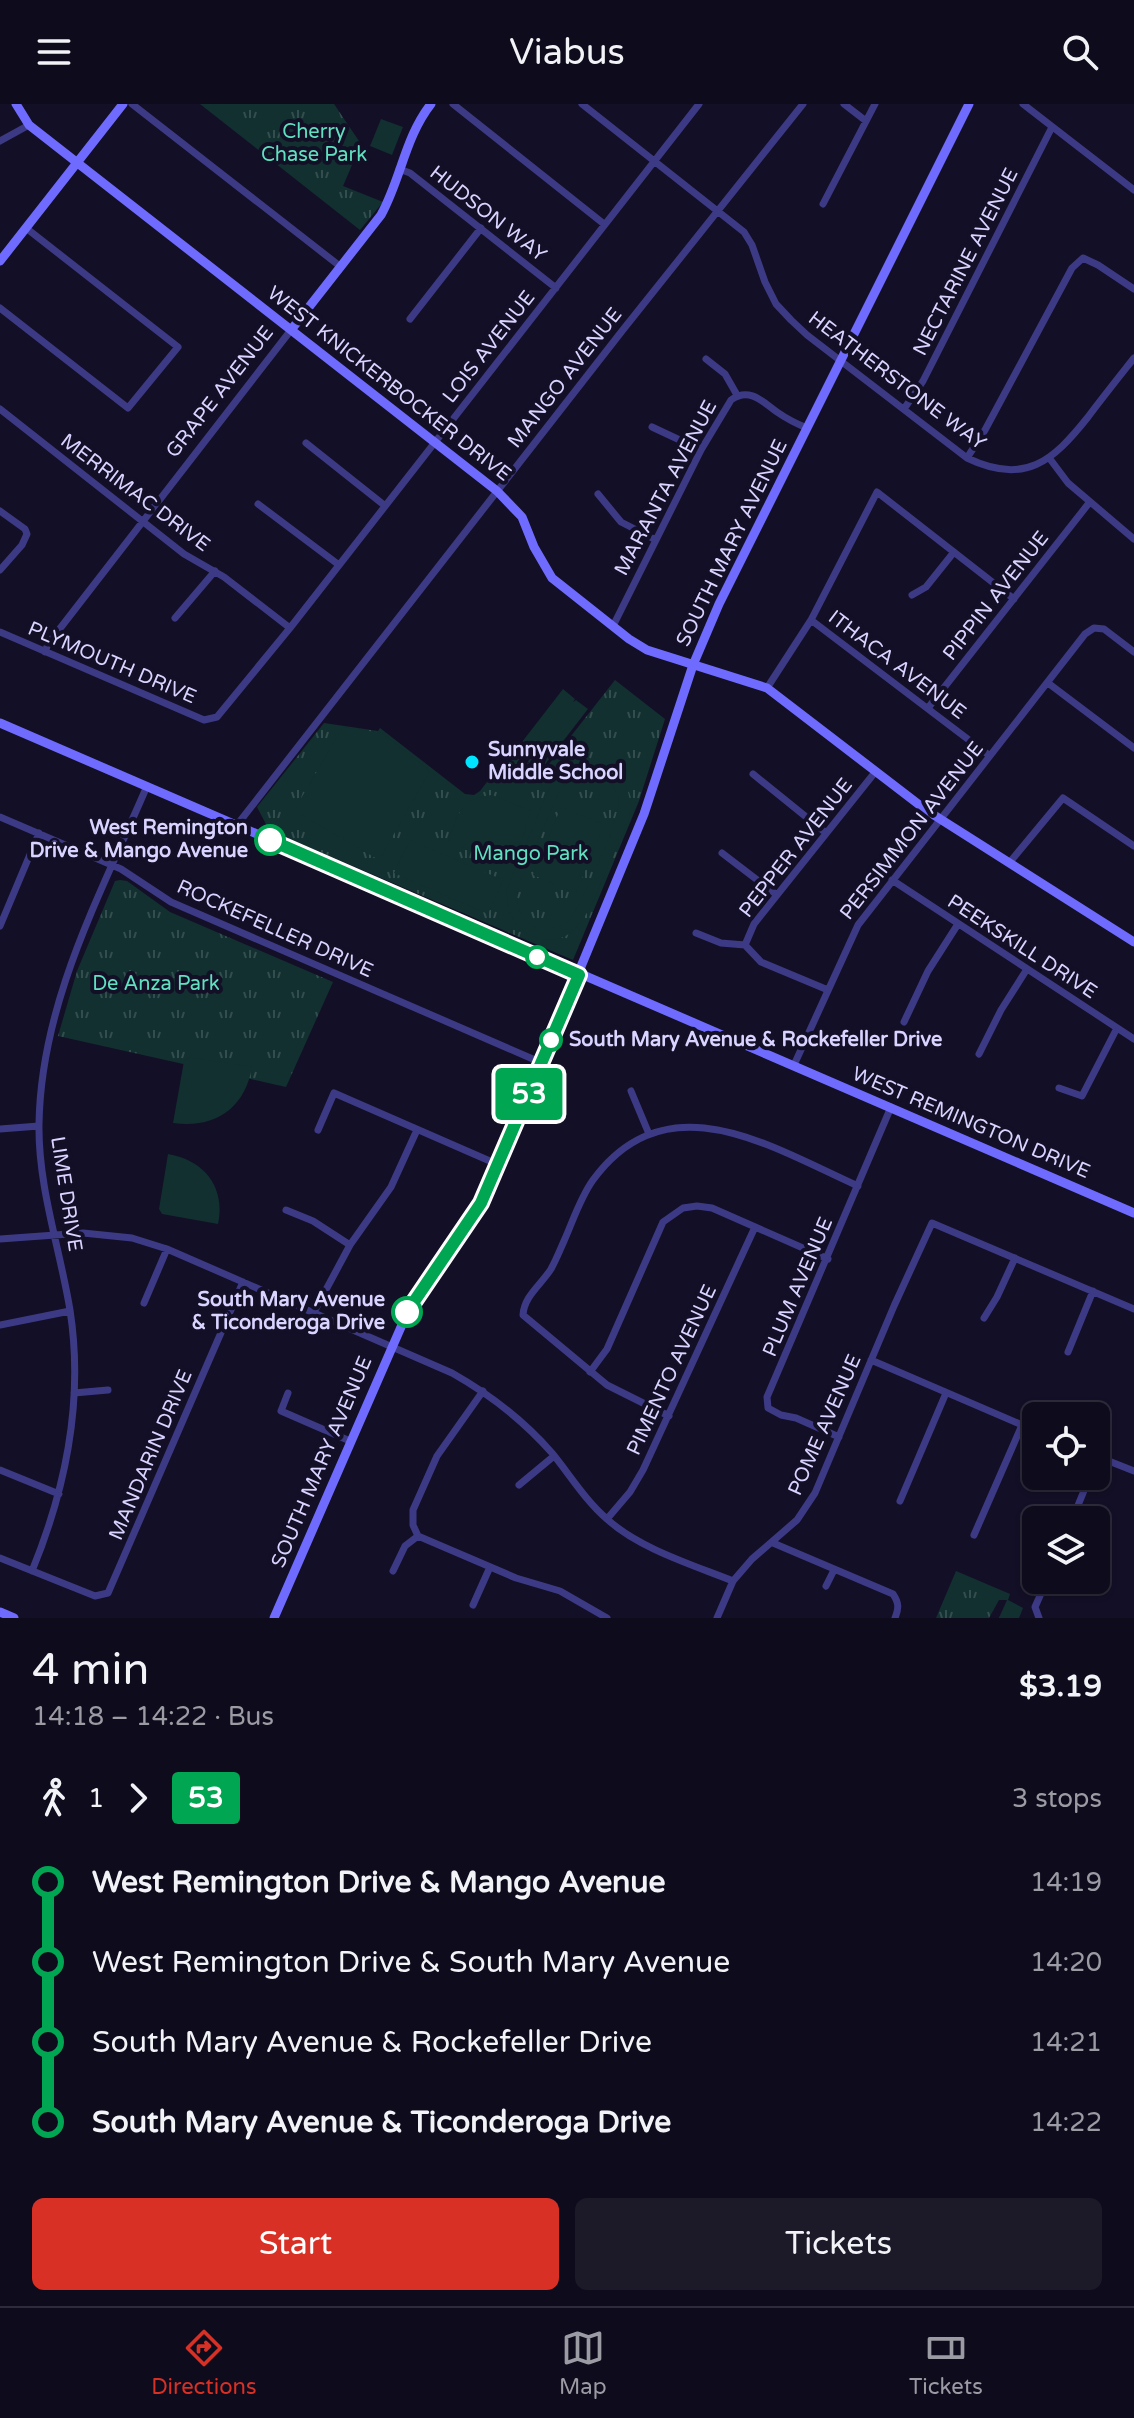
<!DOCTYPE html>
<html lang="en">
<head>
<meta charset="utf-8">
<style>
  body { margin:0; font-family:"Varela Round",sans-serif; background:#1c1929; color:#f1f3f6; height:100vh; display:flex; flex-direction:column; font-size:30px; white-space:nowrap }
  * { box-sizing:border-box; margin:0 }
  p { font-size:26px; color:#9b9ba3 }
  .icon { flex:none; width:44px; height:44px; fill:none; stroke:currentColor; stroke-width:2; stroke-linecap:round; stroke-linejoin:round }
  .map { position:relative; height:1514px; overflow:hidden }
  .drawer { display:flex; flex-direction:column; background:#0e0b1c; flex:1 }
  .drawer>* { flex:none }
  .badge { padding:0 16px; border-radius:6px; font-size:28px; line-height:52px }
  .fabs { position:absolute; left:1022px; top:1298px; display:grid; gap:16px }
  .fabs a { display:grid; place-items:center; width:88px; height:88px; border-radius:12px; background:#0e0b1c; box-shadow:0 2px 6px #0004,0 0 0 2px #2e2b3b; font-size:40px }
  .map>.badge { position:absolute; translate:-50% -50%; box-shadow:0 0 0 4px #fff }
  .legs { display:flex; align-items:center; gap:12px; height:88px; padding:0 32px; font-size:26px }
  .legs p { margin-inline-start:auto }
  .headline { display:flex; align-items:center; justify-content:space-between; height:136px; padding:0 32px }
  h1 { font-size:44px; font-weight:600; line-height:60px }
  .cta { display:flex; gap:16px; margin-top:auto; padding:16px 32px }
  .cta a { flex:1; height:92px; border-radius:12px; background:#d93025; color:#fff; font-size:32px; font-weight:600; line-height:92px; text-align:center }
  .cta a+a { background:#1c1929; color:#f1f3f6 }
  ul { padding:0 32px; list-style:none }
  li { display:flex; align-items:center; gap:28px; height:80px; font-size:30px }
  li i { display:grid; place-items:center; width:12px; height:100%; margin:0 10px; background:currentColor }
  li i::after { content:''; width:20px; height:20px; margin:-10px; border:6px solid; border-radius:50%; background:#0e0b1c }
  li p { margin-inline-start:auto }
  li:first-child i { background:linear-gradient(#0000 50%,currentColor 0) }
  li:last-child i { background:linear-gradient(currentColor 50%,#0000 0) }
  header { display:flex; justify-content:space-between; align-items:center; height:104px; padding:0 32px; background:#0e0b1c; font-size:36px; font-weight:600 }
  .dock { display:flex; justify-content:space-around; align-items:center; height:112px; border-top:2px solid #2e2b3b; background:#0e0b1c; font-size:22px; color:#9b9ba3 }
  .dock a { display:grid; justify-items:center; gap:4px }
  .dock .on { color:#d93025 }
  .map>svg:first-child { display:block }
  .park { fill:url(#park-tufts) }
  .pitch { fill:#12302f; fill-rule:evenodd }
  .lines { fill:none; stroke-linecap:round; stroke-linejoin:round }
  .street { stroke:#3d3a85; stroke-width:7 }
  .secondary { stroke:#6f6bff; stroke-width:9 }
  .line-1-casing { stroke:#fff; stroke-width:18 }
  .line-1 { stroke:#00a651; stroke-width:12 }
  .poi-dot { fill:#00e5ff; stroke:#130f26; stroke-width:3 }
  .stop-1-dot { fill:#fff; stroke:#00a651; stroke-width:4 }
  .labels { text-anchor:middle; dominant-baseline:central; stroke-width:8; stroke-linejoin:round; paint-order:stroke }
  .park-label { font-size:20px; fill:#5fe0c0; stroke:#130f26 }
  .street-label { font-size:20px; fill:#d9d4ff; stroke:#130f26 }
  .poi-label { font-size:20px; font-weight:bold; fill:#d9d4ff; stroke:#130f26; text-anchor:start }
  .stop-label { font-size:20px; font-weight:bold; fill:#d9d4ff; stroke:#130f26; text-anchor:end }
</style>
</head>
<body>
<header><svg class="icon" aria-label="menu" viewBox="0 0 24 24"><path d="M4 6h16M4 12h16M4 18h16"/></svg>Viabus<svg class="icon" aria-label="search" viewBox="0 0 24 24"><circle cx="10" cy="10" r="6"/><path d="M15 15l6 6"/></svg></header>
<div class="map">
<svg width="1134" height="1514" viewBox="0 0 1134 1514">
  <defs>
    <pattern id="park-tufts" width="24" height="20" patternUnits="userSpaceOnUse" patternTransform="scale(2)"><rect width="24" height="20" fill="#12302f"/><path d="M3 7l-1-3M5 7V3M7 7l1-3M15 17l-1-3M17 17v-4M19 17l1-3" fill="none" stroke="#344d4e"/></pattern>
  </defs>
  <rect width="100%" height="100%" fill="#130f26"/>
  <path class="park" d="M200 0H334L361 40 343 82 383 98 360 126Z
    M615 576 665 615 639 697 573 856 292 736 268 724 257 703 324 619 378 627 380 624 465 690 474 691 480 687 511 647 542 669Z
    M120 776 127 777 170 808 333 878 286 983 58 932 77 867 115 777Z
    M956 1467 1010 1490 1008 1496 1023 1504 1019 1514H999L1007 1496H999L989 1514H936Z"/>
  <path class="pitch" d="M381 15 403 23 392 51 370 42Z
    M563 585 575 595 573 598 576 596 588 605 540 667 528 658 529 655 527 656 515 647Z
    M343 623 382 629 430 667 379 756 298 709 296 703Z
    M564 649 574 653 570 663C601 649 634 674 630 708 628 725 616 743 609 759 595 791 579 854 530 831 512 822 506 805 507 785ZM592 668C605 674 615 679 618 693 623 713 582 797 570 817 538 837 510 816 519 780L559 688C568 675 576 670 592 668Z
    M492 691 532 707C527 719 523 738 514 749 501 766 464 743 448 736 459 709 460 695 492 691Z
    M561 703 604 721 576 789 533 771Z
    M410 736 503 776 488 810 394 769Z
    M189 953 252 963C245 1005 214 1025 173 1019L184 957Z
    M168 1050C204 1056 226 1083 218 1120L162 1110 159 1105Z"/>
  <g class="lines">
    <path class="street" d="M132 0 341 163
      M453 0 604 120
      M582 0 744 128 752 141 765 178 776 200 791 216 807 231 967 354C1025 382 1053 357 1088 313 1103 293 1119 273 1134 254
      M844 0 866 17
      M1023 0 1134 86
      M0 37 29 21
      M399 65 410 69 556 184
      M823 100 875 0
      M0 204 128 304 178 243 26 124
      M410 215 481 124
      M706 255 725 270 737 291
      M0 305 184 450 224 473 290 524
      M904 305 923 277 1052 23
      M652 323 701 346
      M306 339 384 401
      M967 354 985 326 1072 164 1083 154 1098 161 1134 185
      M1050 355 1068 379 1134 435
      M598 390 621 418 656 436
      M258 400 339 461
      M0 407 25 425 27 430 22 441 0 466
      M912 491 926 483 954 448
      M175 514 215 467
      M811 516 877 388 1014 495
      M613 522 701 346 731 296C749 283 762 297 777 308 787 315 797 320 807 324
      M0 528 204 616 217 613 290 524 699 0
      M45 548 48 540 291 226
      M1048 579 1134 644
      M767 584 811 516 990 652
      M928 604 1089 399
      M753 670 826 729
      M0 713 121 765 171 798 542 959
      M237 721 622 227 803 0
      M722 749 777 791
      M1010 758 1063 694 1134 742
      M892 776 1134 935
      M0 822 39 729
      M696 829 721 839 745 841
      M745 841 754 820 876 667
      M745 841 761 858 828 886
      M904 918 928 867 958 820
      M979 950 1001 906 1027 865
      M794 961 858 821 1085 530 1094 524 1104 525 1134 548
      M1059 984 1082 992 1117 924
      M631 987 649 1030
      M0 1025 39 1022
      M318 1026 334 989 499 1061
      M286 1106 313 1117 350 1141
      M0 1135 83 1129 132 1134 167 1145 452 1269C491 1291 523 1316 552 1349 570 1371 585 1396 607 1415 638 1444 693 1461 733 1477
      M144 1199 167 1145
      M314 1208 350 1141 391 1083 417 1026
      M984 1214 997 1193 1015 1154
      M0 1221 70 1207
      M1068 1248 1093 1187
      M871 1256 1036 1327
      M590 1268 607 1245 663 1118 683 1104 697 1102 712 1104 828 1155
      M74 1289 108 1286
      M288 1289 281 1307 350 1337
      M669 1312 607 1281 523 1211C524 1192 541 1181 551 1165 556 1156 560 1146 564 1137 573 1117 580 1094 593 1076 667 975 771 1043 858 1082
      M839 1333 796 1314 781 1311 768 1304 767 1293 891 1003
      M1096 1352 1134 1367
      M0 1366 59 1390
      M519 1381 554 1352
      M900 1397 946 1289
      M607 1415 630 1388 643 1366 755 1123
      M1072 1416 1090 1372
      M974 1431 1022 1321
      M418 1432 516 1474 560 1487 607 1514
      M418 1432 413 1421V1406L437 1352 483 1287
      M773 1439 893 1490C899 1499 899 1504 895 1514
      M0 1454 95 1492 108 1489 243 1178
      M32 1467C66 1384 84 1296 70 1206 60 1145 38 1083 39 1020 41 898 100 792 147 682
      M393 1467 405 1442 418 1432
      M826 1482 834 1466
      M473 1501 490 1463
      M717 1514 733 1477 752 1455 797 1416 815 1389 894 1202 932 1119 1134 1205
      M1039 1514 1035 1503 1047 1476"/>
    <path class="secondary" d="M16 0 29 21 497 387 522 413 534 443 552 474 629 535 647 546 767 584 926 706 1134 838
      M0 157 123 0
      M291 226 381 111C401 75 405 33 431 0
      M0 619 1134 1109
      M0 1508 14 1514
      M274 1514 408 1207 481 1099 499 1061 644 710 693 561 719 500 969 0"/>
  </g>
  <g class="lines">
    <defs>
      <path id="line-1" d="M270 736 579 871 481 1099 407 1208"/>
    </defs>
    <use href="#line-1" class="line-1-casing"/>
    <use href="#line-1" class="line-1"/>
  </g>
  <circle class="poi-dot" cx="472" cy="658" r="8"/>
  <g class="stop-1-dot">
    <circle cx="270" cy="736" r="14"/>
    <circle cx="537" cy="853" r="10"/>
    <circle cx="551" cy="936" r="10"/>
    <circle cx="407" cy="1208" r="14"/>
  </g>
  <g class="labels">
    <g class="park-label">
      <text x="314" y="28">Cherry<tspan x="314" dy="23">Chase Park</tspan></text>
      <text x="531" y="750">Mango Park</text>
      <text x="156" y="880">De Anza Park</text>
    </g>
    <g class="street-label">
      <text transform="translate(488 110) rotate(38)">HUDSON WAY</text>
      <text transform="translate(966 158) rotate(-63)">NECTARINE AVENUE</text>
      <text transform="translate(489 243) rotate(-52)">LOIS AVENUE</text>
      <text transform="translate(565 274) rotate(-52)">MANGO AVENUE</text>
      <text transform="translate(897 277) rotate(37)">HEATHERSTONE WAY</text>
      <text transform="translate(389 280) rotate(38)">WEST KNICKERBOCKER DRIVE</text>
      <text transform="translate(220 288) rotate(-52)">GRAPE AVENUE</text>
      <text transform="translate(666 384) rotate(-62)">MARANTA AVENUE</text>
      <text transform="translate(135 389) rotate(37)">MERRIMAC DRIVE</text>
      <text transform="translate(732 439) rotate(-64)">SOUTH MARY AVENUE</text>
      <text transform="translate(996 492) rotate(-52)">PIPPIN AVENUE</text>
      <text transform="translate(112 559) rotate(23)">PLYMOUTH DRIVE</text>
      <text transform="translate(897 561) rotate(37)">ITHACA AVENUE</text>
      <text transform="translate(912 727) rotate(-52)">PERSIMMON AVENUE</text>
      <text transform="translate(796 744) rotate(-52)">PEPPER AVENUE</text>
      <text transform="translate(275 825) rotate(24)">ROCKEFELLER DRIVE</text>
      <text transform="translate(1022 843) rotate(33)">PEEKSKILL DRIVE</text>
      <text transform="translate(971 1019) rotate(23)">WEST REMINGTON DRIVE</text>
      <text transform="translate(66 1090) rotate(81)">LIME DRIVE</text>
      <text transform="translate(798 1183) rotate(-67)">PLUM AVENUE</text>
      <text transform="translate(672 1266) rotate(-65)">PIMENTO AVENUE</text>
      <text transform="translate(825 1321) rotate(-66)">POME AVENUE</text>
      <text transform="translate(151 1351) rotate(-67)">MANDARIN DRIVE</text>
      <text transform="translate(322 1358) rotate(-67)">SOUTH MARY AVENUE</text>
    </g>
    <g class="poi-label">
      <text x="488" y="646">Sunnyvale<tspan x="488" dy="23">Middle School</tspan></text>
    </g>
    <g class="stop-label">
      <text x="248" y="724">West Remington<tspan x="248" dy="23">Drive &amp; Mango Avenue</tspan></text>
      <text x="569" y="936" text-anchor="start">South Mary Avenue &amp; Rockefeller Drive</text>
      <text x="385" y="1196">South Mary Avenue<tspan x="385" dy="23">&amp; Ticonderoga Drive</tspan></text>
    </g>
  </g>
</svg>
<div class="fabs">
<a><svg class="icon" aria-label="locate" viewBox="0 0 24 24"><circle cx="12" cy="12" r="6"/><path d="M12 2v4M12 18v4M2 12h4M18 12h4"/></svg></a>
<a><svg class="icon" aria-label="layers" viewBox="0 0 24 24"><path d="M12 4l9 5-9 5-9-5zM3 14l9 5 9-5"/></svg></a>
</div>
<b class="badge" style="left:529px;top:990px;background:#00a651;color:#fff">53</b>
</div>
<section class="drawer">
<div class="headline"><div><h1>4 min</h1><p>14:18 – 14:22 · Bus</p></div><b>$3.19</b></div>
<div class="legs"><svg class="icon" aria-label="walk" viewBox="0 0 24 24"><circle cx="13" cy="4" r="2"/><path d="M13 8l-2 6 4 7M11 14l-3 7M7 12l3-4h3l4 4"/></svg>1<svg class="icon" aria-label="forward" viewBox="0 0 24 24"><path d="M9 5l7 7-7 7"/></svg><b class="badge" style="background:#00a651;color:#fff">53</b><p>3 stops</p></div>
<ul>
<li><i style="color:#00a651"></i><b>West Remington Drive &amp; Mango Avenue</b><p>14:19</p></li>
<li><i style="color:#00a651"></i><span>West Remington Drive &amp; South Mary Avenue</span><p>14:20</p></li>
<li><i style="color:#00a651"></i><span>South Mary Avenue &amp; Rockefeller Drive</span><p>14:21</p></li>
<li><i style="color:#00a651"></i><b>South Mary Avenue &amp; Ticonderoga Drive</b><p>14:22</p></li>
</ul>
<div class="cta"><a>Start</a><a>Tickets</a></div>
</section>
<nav class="dock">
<a class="on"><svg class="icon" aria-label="directions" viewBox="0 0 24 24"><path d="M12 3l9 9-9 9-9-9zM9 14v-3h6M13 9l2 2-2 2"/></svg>Directions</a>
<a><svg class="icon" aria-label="map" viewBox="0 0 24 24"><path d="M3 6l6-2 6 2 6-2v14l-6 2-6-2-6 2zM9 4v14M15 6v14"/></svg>Map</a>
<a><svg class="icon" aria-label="tickets" viewBox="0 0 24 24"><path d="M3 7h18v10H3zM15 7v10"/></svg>Tickets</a>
</nav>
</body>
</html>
